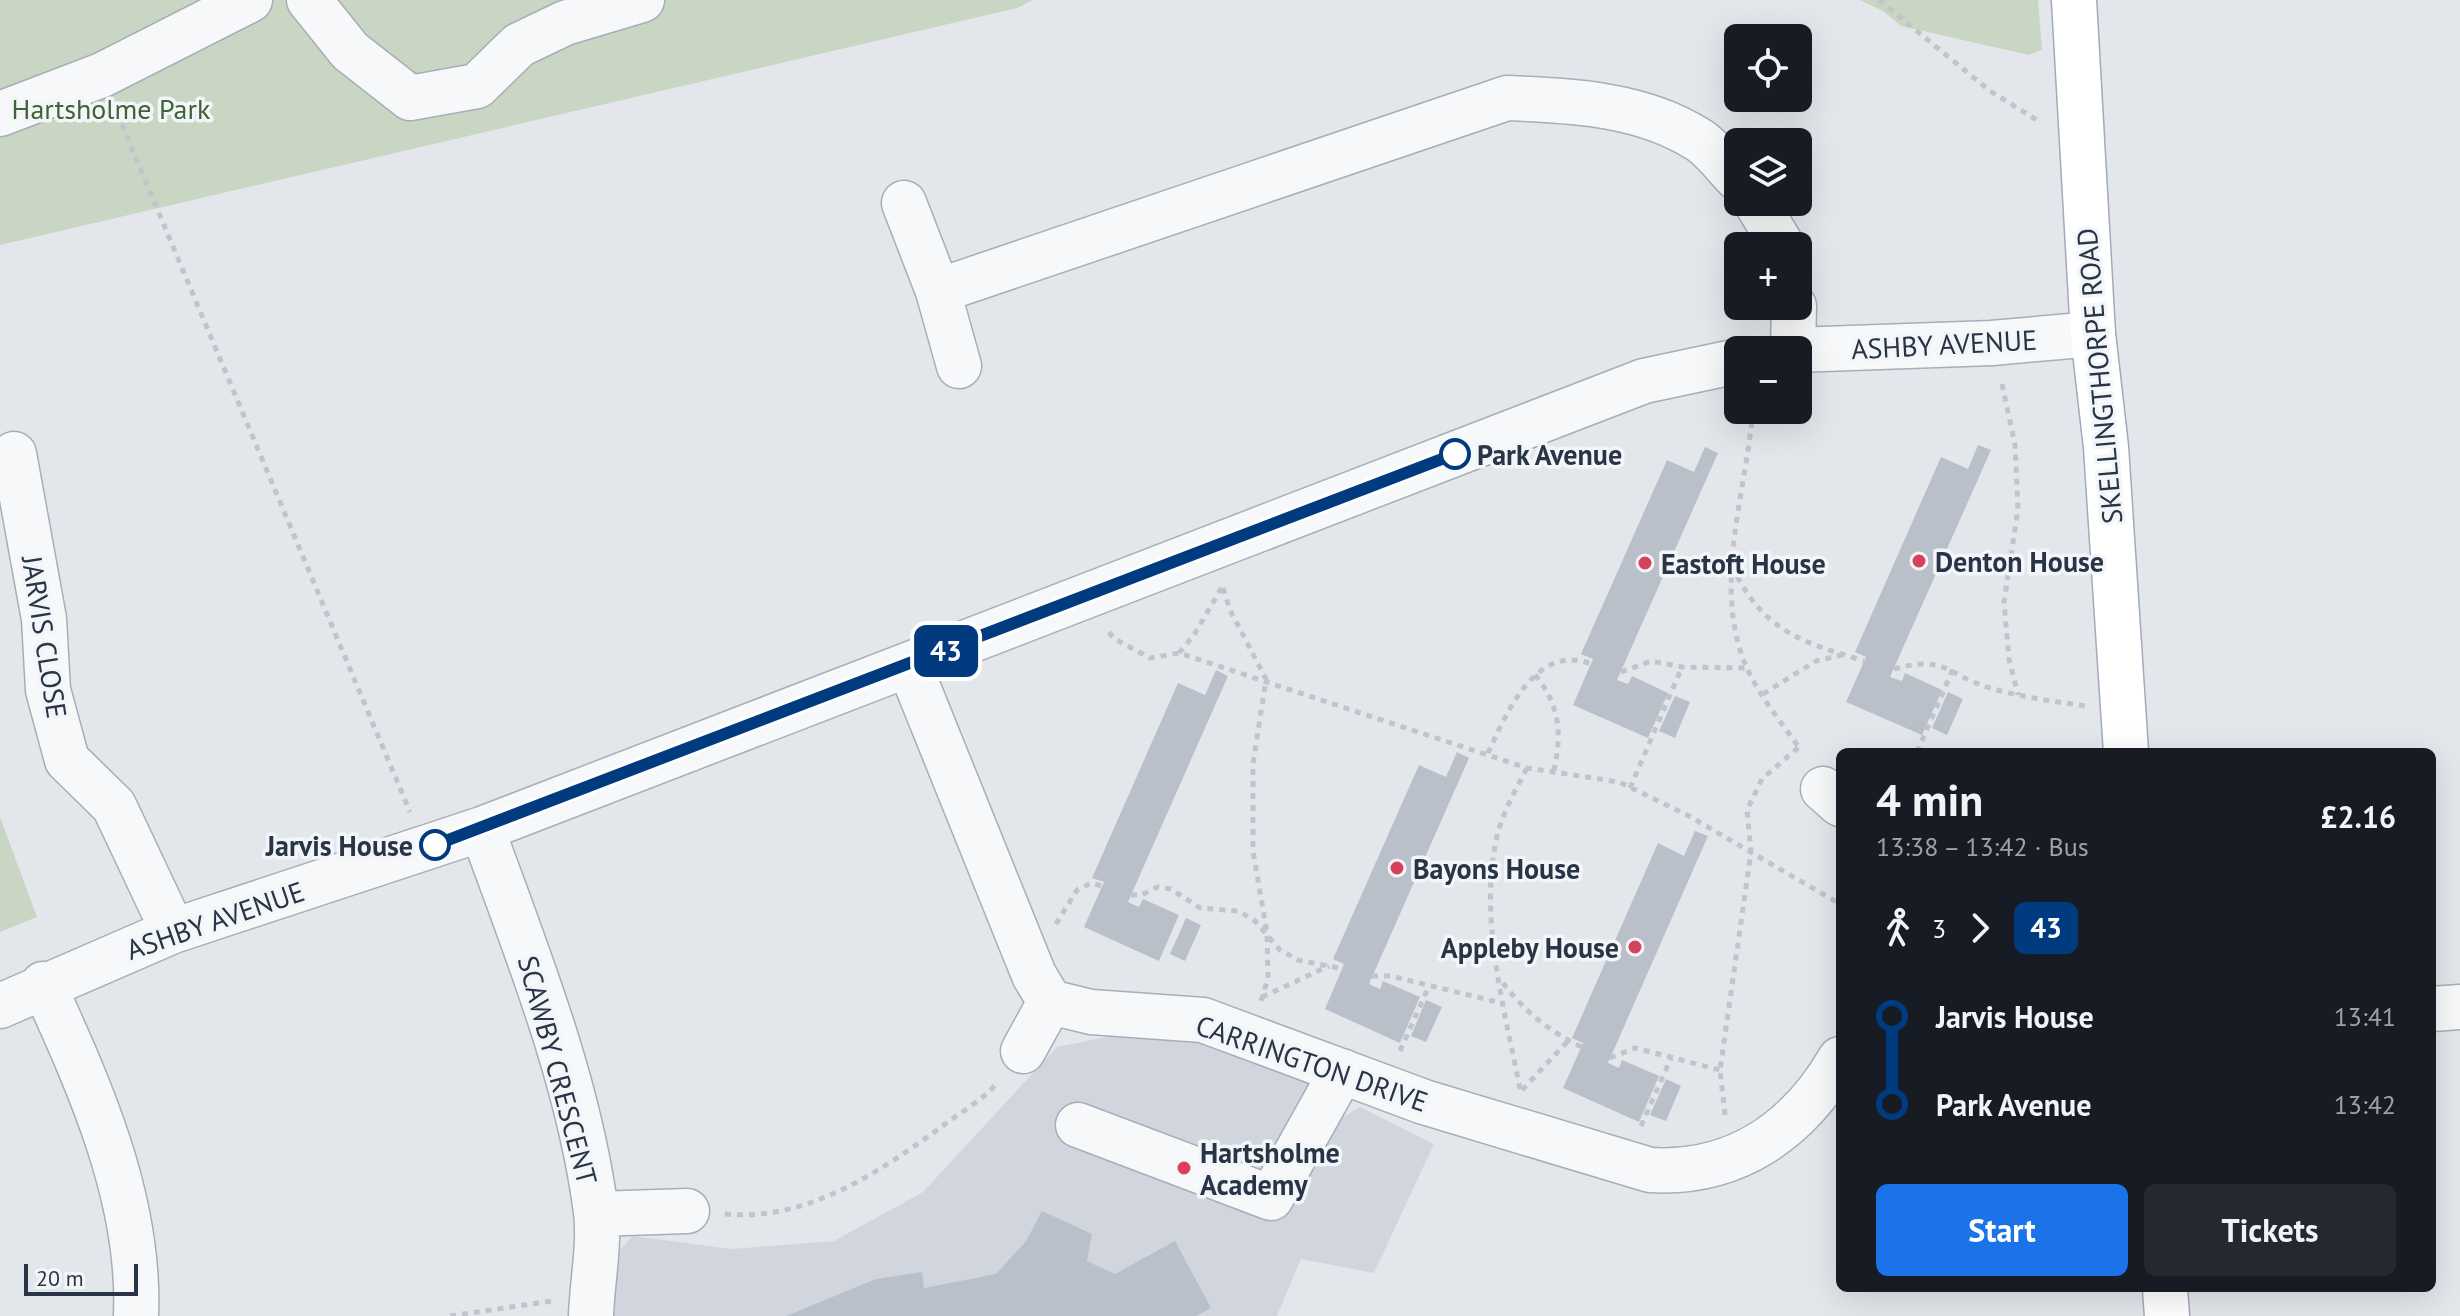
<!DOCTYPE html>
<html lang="en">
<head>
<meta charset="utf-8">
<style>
  body { margin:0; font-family:"PT Sans",sans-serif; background:#242831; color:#f1f3f6; height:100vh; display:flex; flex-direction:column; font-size:30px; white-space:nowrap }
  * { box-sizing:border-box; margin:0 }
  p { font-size:26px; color:#9ea1a6 }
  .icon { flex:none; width:44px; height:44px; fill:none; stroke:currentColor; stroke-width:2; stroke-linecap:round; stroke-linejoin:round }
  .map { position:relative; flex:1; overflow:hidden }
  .side { position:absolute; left:1836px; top:748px; width:600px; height:544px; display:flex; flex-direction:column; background:#171b24; border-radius:12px; box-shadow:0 8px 32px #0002 }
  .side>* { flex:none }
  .badge { padding:0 16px; border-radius:12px; font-size:28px; line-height:52px }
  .fabs { position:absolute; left:1724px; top:24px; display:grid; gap:16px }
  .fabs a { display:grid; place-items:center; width:88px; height:88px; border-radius:12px; background:#171b24; box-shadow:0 8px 32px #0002; font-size:40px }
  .scale { position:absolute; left:24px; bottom:20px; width:114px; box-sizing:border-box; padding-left:8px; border:4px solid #293446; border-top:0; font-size:22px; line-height:28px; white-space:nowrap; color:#293446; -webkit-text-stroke:6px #f3f6f9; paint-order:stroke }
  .map>.badge { position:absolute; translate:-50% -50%; box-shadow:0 0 0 4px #fff }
  .legs { display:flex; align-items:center; gap:12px; height:88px; padding:0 40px; font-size:26px }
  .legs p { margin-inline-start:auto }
  .head { display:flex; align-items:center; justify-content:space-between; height:136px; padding:0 40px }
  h1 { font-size:44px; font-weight:800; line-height:60px }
  .primary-button { display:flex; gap:16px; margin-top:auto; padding:16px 40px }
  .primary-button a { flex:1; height:92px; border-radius:12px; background:#1a73e8; color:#fff; font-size:32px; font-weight:800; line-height:92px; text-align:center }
  .primary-button a+a { background:#242831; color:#f1f3f6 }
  ul { padding:0 40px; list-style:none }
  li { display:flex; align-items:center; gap:28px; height:88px; font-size:30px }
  li i { display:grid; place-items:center; width:12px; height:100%; margin:0 10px; background:currentColor }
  li i::after { content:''; width:20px; height:20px; margin:-10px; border:6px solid; border-radius:50%; background:#171b24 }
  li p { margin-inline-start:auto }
  li:first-child i { background:linear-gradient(#0000 50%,currentColor 0) }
  li:last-child i { background:linear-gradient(currentColor 50%,#0000 0) }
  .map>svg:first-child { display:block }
  .built { fill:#d1d6de }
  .green { fill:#c9d6c4 }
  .building { fill:#bac0ca }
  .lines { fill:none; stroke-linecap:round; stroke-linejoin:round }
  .minor-casing { stroke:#a7aeb7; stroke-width:47 }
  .major-casing { stroke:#a1abb9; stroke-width:47 }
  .path { stroke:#c1c5cb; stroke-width:5; stroke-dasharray:6 6; stroke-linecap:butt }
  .minor { stroke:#f6f8fa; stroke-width:44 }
  .major { stroke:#fff; stroke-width:44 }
  .line-1-casing { stroke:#fff; stroke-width:18 }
  .line-1 { stroke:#003b80; stroke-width:12 }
  .stop-1-dot { fill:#fff; stroke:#003b80; stroke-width:4 }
  .poi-dot { fill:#d7425b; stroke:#f3f6f9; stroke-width:3 }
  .labels { text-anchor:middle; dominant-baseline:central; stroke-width:7; stroke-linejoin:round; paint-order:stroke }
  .park-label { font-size:28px; fill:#3f6236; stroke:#f3f6f9 }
  .street-label { font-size:28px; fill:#293446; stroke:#f3f6f9 }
  .stop-label { font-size:28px; font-weight:bold; fill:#293446; stroke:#f3f6f9; text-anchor:start }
  .poi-label { font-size:28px; font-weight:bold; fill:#293446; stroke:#f3f6f9; text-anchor:start }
</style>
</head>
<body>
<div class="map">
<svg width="2460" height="1316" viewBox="0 0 2460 1316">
  <rect width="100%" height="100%" fill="#e3e7ec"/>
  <path class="built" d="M1169 1024 1317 1085 1324 1128 1360 1107 1434 1144 1374 1273 1301 1259 1277 1316H603L614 1256 633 1236 731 1249 834 1241 923 1192 1057 1047Z"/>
  <path class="green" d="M0 0H1033L1017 8 0 245Z
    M1860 0H2038L2042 50 2029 55 1901 26 1883 11Z
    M0 817 37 917 0 932Z"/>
  <path class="building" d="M1978 445 1991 450 1890 677 1902 681 1905 673 1942 690 1922 735 1846 702 1866 657 1855 652 1941 457 1968 469Z
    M1705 447 1718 453 1617 680 1628 684 1632 676 1668 693 1648 738 1573 705 1593 659 1581 654 1667 460 1694 472Z
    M1216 670 1228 676 1128 902 1139 907 1143 899 1179 915 1159 961 1084 927 1104 882 1092 878 1178 683 1205 695Z
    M1948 692 1963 699 1947 735 1932 728Z
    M1675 696 1690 702 1675 738 1659 731Z
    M1457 752 1469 758 1369 984 1380 989 1383 981 1420 997 1400 1043 1325 1009 1344 964 1333 959 1419 765 1446 777Z
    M1695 831 1708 836 1608 1063 1619 1068 1622 1060 1659 1076 1639 1122 1563 1088 1583 1043 1572 1038 1658 843 1684 856Z
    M1186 918 1201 925 1185 961 1170 954Z
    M1426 1000 1442 1007 1426 1042 1411 1036Z
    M1666 1079 1681 1086 1666 1121 1650 1115Z
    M1042 1211 1092 1234 1087 1261 1115 1274 1175 1241 1211 1308 1196 1316H786L876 1279 922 1272 924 1288 996 1274 1026 1241Z"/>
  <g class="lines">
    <defs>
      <path id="minor" d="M309 0 350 51 410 98 477 86 519 45 565 23 642 0
        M0 114 102 75 250 0
        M1756 202 1782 246
        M904 203 938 291
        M1793 350 1794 306
        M1795 350 1992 343 2093 334
        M959 366 938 291 1507 98C1572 101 1641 103 1699 140 1713 149 1726 167 1738 179
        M14 454 44 619 48 690 67 760 114 806 173 931
        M909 665 1034 975 1050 1002 1091 1012 1203 1020 1424 1102 1650 1170C1735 1175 1798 1131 1840 1059
        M1823 789 1840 804
        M482 829C527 953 579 1081 596 1212 600 1245 592 1283 591 1316
        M43 984C90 1087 141 1200 136 1316
        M0 1006 173 931 482 829 1644 381 1738 361
        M2432 1009 2460 1007
        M1023 1051 1050 1002
        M1078 1125 1271 1198 1342 1071
        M596 1214 687 1211"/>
      <path id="major" d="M2074 0 2093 334 2106 447 2126 752
        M2165 1288 2167 1316"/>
    </defs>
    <use href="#minor" class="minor-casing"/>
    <use href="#major" class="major-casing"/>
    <path class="path" d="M1879 0 1990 91 2040 122
      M117 113 410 812
      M2002 384 2015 445 2018 509 2004 602 2009 659 2018 695
      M1753 410C1746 493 1712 586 1746 666 1759 696 1782 723 1800 749
      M1732 566C1763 631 1799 641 1864 661
      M1223 588 1230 610 1266 679 1253 764V851L1267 933 1268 978 1261 1001
      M1109 632 1113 638 1150 658 1179 653 1527 768 1619 782 1689 816 1840 904
      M1179 653 1194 635 1222 587
      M1894 669C1946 655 1944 673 1987 687 2019 697 2052 701 2085 706
      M1621 672 1651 661 1682 667 1747 668
      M1535 675C1560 704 1562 735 1554 770
      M1763 694 1816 661 1842 655
      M1917 752 1953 669
      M1488 753C1506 714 1536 642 1591 664
      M1630 788 1682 667
      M1131 895H1141L1158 887 1171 889 1200 908 1238 911 1255 921 1280 950 1298 960 1343 969
      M1056 924 1077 890 1091 883 1102 886
      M1372 976H1391L1505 1004
      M1503 983C1523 1010 1551 1033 1582 1047
      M1262 997 1329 966
      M1400 1051 1429 986
      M1610 1058 1635 1048 1720 1070
      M1520 1089C1505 1011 1479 920 1496 841 1501 815 1515 791 1527 768
      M1522 1090 1568 1041
      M1725 1115 1720 1070 1751 852 1747 810 1762 779 1799 747
      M1641 1126 1671 1058
      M725 1214C807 1222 881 1171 944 1125 961 1112 983 1100 997 1083
      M450 1316 552 1301"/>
    <use href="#minor" class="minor"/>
    <use href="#major" class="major"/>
  </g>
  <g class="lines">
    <defs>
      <path id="line-1" d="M435 845 1455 454"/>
    </defs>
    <use href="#line-1" class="line-1-casing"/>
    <use href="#line-1" class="line-1"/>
  </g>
  <g class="stop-1-dot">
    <circle cx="1455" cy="454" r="14"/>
    <circle cx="435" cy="845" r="14"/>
  </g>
  <g class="poi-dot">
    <circle cx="1919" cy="561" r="8"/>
    <circle cx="1645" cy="563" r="8"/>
    <circle cx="1397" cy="868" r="8"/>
    <circle cx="1635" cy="947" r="8"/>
    <circle cx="1184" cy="1168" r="8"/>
  </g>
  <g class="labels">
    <g class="park-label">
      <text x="111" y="108">Hartsholme Park</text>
    </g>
    <g class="street-label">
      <text transform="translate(1944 344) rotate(-3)">ASHBY AVENUE</text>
      <text transform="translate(2099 376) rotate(-95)">SKELLINGTHORPE ROAD</text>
      <text transform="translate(45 637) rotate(81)">JARVIS CLOSE</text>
      <text transform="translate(215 920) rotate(-19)">ASHBY AVENUE</text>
      <text transform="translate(1312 1063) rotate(19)">CARRINGTON DRIVE</text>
      <text transform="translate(558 1070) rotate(75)">SCAWBY CRESCENT</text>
    </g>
    <g class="stop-label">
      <text x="1477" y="454">Park Avenue</text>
      <text x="413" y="845" text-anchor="end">Jarvis House</text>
    </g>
    <g class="poi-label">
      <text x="1935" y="561">Denton House</text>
      <text x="1661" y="563">Eastoft House</text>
      <text x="1413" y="868">Bayons House</text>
      <text x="1619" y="947" text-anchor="end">Appleby House</text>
      <text x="1200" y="1152">Hartsholme<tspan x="1200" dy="32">Academy</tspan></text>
    </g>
  </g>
</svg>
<div class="fabs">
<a><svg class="icon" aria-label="locate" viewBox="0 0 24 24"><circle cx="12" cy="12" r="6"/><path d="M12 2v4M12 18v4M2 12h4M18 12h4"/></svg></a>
<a><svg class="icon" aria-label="layers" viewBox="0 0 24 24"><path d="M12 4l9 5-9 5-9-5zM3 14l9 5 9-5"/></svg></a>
<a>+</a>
<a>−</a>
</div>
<div class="scale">20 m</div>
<b class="badge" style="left:946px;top:651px;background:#003b80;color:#fff">43</b>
<section class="side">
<div class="head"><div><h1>4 min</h1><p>13:38 – 13:42 · Bus</p></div><b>£2.16</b></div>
<div class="legs"><svg class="icon" aria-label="walk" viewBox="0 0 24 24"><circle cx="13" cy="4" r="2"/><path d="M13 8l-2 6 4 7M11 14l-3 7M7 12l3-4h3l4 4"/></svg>3<svg class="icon" aria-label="forward" viewBox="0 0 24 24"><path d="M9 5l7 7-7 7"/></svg><b class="badge" style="background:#003b80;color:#fff">43</b></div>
<ul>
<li><i style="color:#003b80"></i><b>Jarvis House</b><p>13:41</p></li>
<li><i style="color:#003b80"></i><b>Park Avenue</b><p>13:42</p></li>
</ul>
<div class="primary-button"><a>Start</a><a>Tickets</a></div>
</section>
</div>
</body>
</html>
